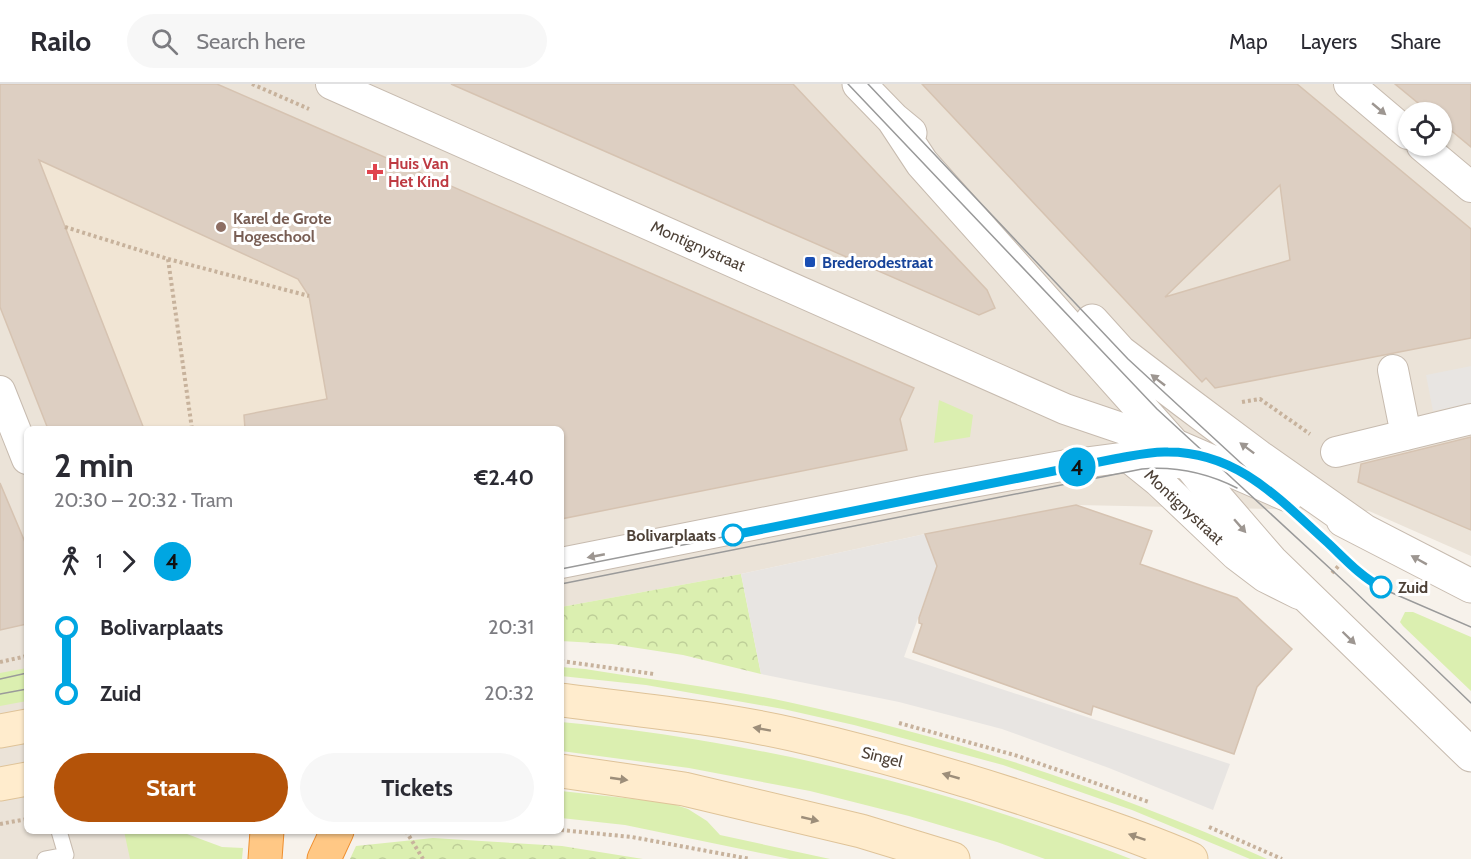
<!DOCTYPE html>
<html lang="en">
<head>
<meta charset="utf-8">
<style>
  body { margin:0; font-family:Cabin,sans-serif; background:#f7f7f7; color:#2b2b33; height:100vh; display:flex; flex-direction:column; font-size:22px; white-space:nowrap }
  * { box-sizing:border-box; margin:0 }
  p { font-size:20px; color:#7c7c81 }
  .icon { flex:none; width:33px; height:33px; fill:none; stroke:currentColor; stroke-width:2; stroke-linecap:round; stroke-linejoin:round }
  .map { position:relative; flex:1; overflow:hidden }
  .side { position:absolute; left:24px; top:342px; width:540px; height:408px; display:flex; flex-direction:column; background:#fff; border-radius:9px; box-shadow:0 2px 4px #0004 }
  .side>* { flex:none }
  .badge { padding:0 12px; border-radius:20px; font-size:21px; line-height:39px }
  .buttons { position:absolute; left:1398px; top:18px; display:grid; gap:12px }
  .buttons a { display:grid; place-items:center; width:54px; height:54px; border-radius:50%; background:#fff; box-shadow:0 2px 4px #0004; font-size:30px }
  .map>.badge { position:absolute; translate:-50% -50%; box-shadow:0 0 0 3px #fff }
  .legs { display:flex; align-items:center; gap:9px; height:66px; padding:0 30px; font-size:20px }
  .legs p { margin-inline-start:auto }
  .headline { display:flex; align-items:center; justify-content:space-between; height:102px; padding:0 30px }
  h1 { font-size:33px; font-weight:700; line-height:45px }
  .primary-button { display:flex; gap:12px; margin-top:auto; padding:12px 30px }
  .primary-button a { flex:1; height:69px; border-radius:36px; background:#b45309; color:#fff; font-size:24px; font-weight:700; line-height:69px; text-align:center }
  .primary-button a+a { background:#f7f7f7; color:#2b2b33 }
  ul { padding:0 30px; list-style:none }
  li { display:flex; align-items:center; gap:21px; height:66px; font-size:22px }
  li i { display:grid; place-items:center; width:9px; height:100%; margin:0 8px; background:currentColor }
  li i::after { content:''; width:15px; height:15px; margin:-8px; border:4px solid; border-radius:50%; background:#fff }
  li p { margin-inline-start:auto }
  li:first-child i { background:linear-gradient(#0000 50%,currentColor 0) }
  li:last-child i { background:linear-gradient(currentColor 50%,#0000 0) }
  header { display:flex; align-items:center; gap:36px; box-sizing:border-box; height:84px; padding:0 30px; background:#fff; border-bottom:2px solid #e1e1e2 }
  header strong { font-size:28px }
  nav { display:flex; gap:33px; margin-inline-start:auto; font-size:21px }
  .search { width:420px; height:54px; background:#f7f7f7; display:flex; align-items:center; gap:15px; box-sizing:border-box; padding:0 21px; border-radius:33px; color:#7c7c81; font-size:22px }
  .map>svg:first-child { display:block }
  .residential { fill:#ebe3d8; fill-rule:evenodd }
  .education { fill:#f1e5d4 }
  .grass { fill:#dbefb0 }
  .forest { fill:url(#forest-crowns) }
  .parking { fill:#e8e5e2 }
  .building { fill:#ddcfc2; stroke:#d6c3b1; stroke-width:1.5; fill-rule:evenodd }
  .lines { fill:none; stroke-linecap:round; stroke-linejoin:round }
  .service-casing { stroke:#c7bbaf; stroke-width:17 }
  .minor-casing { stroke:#c7bbaf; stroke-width:32 }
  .tertiary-casing { stroke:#c7bbaf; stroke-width:35 }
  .secondary-casing { stroke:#dfc398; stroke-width:35 }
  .trunk-casing { stroke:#ef8e2d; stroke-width:35 }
  .path { stroke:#c7b29c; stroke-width:4; stroke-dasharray:3 3; stroke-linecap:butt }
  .service { stroke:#fff; stroke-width:15 }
  .minor { stroke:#fff; stroke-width:30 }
  .tertiary { stroke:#fff; stroke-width:33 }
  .secondary { stroke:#ffeccd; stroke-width:33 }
  .trunk { stroke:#ffc885; stroke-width:33 }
  .tram { stroke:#9a9a9a; stroke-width:1.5 }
  .oneway { fill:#9d9691 }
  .oneway2 { fill:#9d8e7a }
  .line-1-casing { stroke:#fff; stroke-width:14 }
  .line-1 { stroke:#00a6e2; stroke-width:9 }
  .health-dot { fill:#e0444e; stroke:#fff; stroke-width:2 }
  .education-dot { fill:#8d6e63; stroke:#fff; stroke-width:2 }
  .transit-dot { fill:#1a4fb4; stroke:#fff; stroke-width:2 }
  .stop-1-dot { fill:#fff; stroke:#00a6e2; stroke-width:3 }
  .labels { text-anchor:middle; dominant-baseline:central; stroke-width:6; stroke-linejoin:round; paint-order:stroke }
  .health-label { font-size:16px; font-weight:bold; fill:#be3a42; stroke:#fff; text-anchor:start }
  .education-label { font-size:16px; font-weight:bold; fill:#785e54; stroke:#fff; text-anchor:start }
  .street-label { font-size:16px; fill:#4d4137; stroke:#fff }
  .transit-label { font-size:16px; font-weight:bold; fill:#164399; stroke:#fff; text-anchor:start }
  .stop-label { font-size:16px; font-weight:bold; fill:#4d4137; stroke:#fff; text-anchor:end }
</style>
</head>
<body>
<header>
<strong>Railo</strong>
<div class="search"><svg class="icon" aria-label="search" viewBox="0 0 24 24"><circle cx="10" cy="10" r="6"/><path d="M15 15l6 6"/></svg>Search here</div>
<nav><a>Map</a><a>Layers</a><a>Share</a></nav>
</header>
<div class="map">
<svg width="1471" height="775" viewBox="0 0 1471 775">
  <defs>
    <pattern id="forest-crowns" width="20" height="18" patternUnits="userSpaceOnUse" patternTransform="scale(1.5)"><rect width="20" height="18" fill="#dbefb0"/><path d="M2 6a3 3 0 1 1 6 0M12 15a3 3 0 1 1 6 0" fill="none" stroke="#bece98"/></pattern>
  </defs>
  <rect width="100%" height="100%" fill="#f7f2eb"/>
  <path class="residential" d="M0 0H1471V472L1369 427 1076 421 925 450 741 490 561 523V345H27V747H136L141 775H0ZM1408 28H1442V62H1408Z"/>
  <path class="education" d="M0 0H217L459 106 458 345H48Z"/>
  <path class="grass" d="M939 316 973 331 970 353 934 359Z
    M1405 528H1413L1471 553V607L1403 542 1400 538Z
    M561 583 585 585C652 596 722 604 788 618 952 653 1114 706 1267 775H1250L1132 726 1003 681 854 641 783 625 646 601 561 592Z
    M27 584V617L0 622V589Z
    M561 638C728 654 895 691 1054 747 1080 756 1106 765 1131 775H1045L997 758 909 732 810 707 689 684 561 667Z
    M561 707 670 719 688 725 707 737 720 751 830 775H790L625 741 561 734Z
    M124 747H179L222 763 243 764 242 775H130Z"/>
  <path class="forest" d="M741 490 761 590 683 571 612 560 561 557V523Z
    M433 754 562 762 643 775H350L356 762Z"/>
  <path class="parking" d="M1471 282V319L1433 327 1426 291Z
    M925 450 937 482 904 573 1230 680 1213 726 1109 684 1002 645 899 618 761 590 741 490Z"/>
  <path class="building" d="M0 0H217L914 304 900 335 907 366 561 435V345H245L244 331 327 315 309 212 298 195 39 76 144 345H48L0 223Z
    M451 0H793L987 206 995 224 979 231Z
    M922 0H1297L1471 145V254L1215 304 1206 294 1202 298ZM1280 101 1290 176 1165 213Z
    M1395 0H1471V63L1442 39V28H1429Z
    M1471 353V446L1358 398 1361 380Z
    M0 399 27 463V540L0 546Z
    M1076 421 1152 447 1140 480 1237 514 1292 565 1257 603 1234 670 1093 622 1091 631 913 568 922 540 919 539V534L937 482 925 450Z"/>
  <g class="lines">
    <defs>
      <path id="service" d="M45 775 66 771 59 747"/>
      <path id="minor" d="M331 0 1065 325 1174 362
        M1349 0 1408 50
        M1422 62 1471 103
        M1393 286 1406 351
        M0 307 27 375
        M1336 368 1471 335
        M1127 372 1158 397 1236 471 1265 493 1299 510
        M561 479 923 407 1067 381 1128 373 1187 380"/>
      <path id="tertiary" d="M859 0 893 35 910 49
        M893 35 922 79 1180 368 1219 417 1271 477 1471 671
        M1092 237 1120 268 1183 316 1259 373 1363 446
        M1178 363 1288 411
        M1343 436 1471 502"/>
      <path id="secondary" d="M561 616C638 626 715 633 791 650 884 671 976 698 1067 729 1109 743 1150 757 1191 775
        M0 647 27 642
        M561 687 684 705 861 747 953 775
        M0 700 27 695"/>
      <path id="trunk" d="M265 775 267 747
        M324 775 337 747"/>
    </defs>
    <use href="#service" class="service-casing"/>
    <use href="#minor" class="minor-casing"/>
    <use href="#tertiary" class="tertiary-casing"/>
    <use href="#secondary" class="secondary-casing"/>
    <use href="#trunk" class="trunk-casing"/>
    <path class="path" d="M252 0 309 25
      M65 143 168 175 192 345
      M168 175 309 212
      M1242 318 1260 315 1310 350
      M1332 489 1345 475
      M561 577 654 590
      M0 578 27 572
      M899 639 1018 672 1149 718
      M0 740 27 735
      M1209 743 1282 775
      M561 746 632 753 750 775
      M406 747 423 775"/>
    <use href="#service" class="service"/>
    <use href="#minor" class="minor"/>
    <use href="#tertiary" class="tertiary"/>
    <use href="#secondary" class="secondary"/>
    <use href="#trunk" class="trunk"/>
    <path class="tram" d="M848 0 1157 325 1348 501 1471 619
      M868 0 1128 275 1345 475 1374 500 1390 508 1471 543
      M561 485 1150 369 1180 368 1208 373
      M561 500 1142 385C1176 382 1207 389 1237 404
      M0 595 27 589
      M0 610 27 605"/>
  </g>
  <defs><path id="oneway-solid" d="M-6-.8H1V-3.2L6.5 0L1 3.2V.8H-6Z" transform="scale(1.5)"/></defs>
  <g class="oneway">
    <use href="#oneway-solid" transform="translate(1379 25) rotate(40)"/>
    <use href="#oneway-solid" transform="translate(1158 296) rotate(-142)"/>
    <use href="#oneway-solid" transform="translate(1247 364) rotate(-143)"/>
    <use href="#oneway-solid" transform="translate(1240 442) rotate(49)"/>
    <use href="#oneway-solid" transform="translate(596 472) rotate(169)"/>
    <use href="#oneway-solid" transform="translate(1419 476) rotate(-151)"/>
    <use href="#oneway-solid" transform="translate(1349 554) rotate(44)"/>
  </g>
  <g class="oneway2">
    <use href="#oneway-solid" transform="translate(762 645) rotate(-170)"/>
    <use href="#oneway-solid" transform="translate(951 692) rotate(-164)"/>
    <use href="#oneway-solid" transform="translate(619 695) rotate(8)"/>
    <use href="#oneway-solid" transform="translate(810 735) rotate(13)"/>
    <use href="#oneway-solid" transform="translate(1137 753) rotate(-161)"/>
  </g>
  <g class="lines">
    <defs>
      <path id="line-1" d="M733 451 1114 375C1132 372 1150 367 1168 368 1238 368 1280 416 1328 459 1344 474 1361 493 1381 503"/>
    </defs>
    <use href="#line-1" class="line-1-casing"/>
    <use href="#line-1" class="line-1"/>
  </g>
  <path class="health-dot" d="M372 79h6v6h6v6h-6v6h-6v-6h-6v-6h6z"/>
  <circle class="education-dot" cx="221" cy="143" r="6"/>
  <rect class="transit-dot" x="804" y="172" width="12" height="12" rx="3"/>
  <g class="stop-1-dot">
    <circle cx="733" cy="451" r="10"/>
    <circle cx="1381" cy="503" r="10"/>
  </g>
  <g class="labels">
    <g class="health-label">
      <text x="388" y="79">Huis Van<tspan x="388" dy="18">Het Kind</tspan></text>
    </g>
    <g class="education-label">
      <text x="233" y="134">Karel de Grote<tspan x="233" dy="18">Hogeschool</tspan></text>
    </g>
    <g class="street-label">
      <text transform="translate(698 162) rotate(24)">Montignystraat</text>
      <text transform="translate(1184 423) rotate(43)">Montignystraat</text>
      <text transform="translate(882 673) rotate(14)">Singel</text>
    </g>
    <g class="transit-label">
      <text x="822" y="178">Brederodestraat</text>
    </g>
    <g class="stop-label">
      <text x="716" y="451">Bolivarplaats</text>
      <text x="1398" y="503" text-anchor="start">Zuid</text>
    </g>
  </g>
</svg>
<div class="buttons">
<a><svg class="icon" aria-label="locate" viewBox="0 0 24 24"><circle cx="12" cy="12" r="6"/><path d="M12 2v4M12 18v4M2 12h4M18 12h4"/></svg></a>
</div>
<b class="badge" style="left:1077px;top:383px;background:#00a6e2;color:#111">4</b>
<section class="side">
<div class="headline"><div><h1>2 min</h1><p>20:30 – 20:32 · Tram</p></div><b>€2.40</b></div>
<div class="legs"><svg class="icon" aria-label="walk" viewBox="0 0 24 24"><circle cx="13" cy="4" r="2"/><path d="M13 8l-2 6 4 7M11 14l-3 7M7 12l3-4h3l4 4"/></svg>1<svg class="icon" aria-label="forward" viewBox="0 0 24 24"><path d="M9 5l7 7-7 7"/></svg><b class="badge" style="background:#00a6e2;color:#111">4</b></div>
<ul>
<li><i style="color:#00a6e2"></i><b>Bolivarplaats</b><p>20:31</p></li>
<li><i style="color:#00a6e2"></i><b>Zuid</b><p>20:32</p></li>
</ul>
<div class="primary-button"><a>Start</a><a>Tickets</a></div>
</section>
</div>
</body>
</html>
